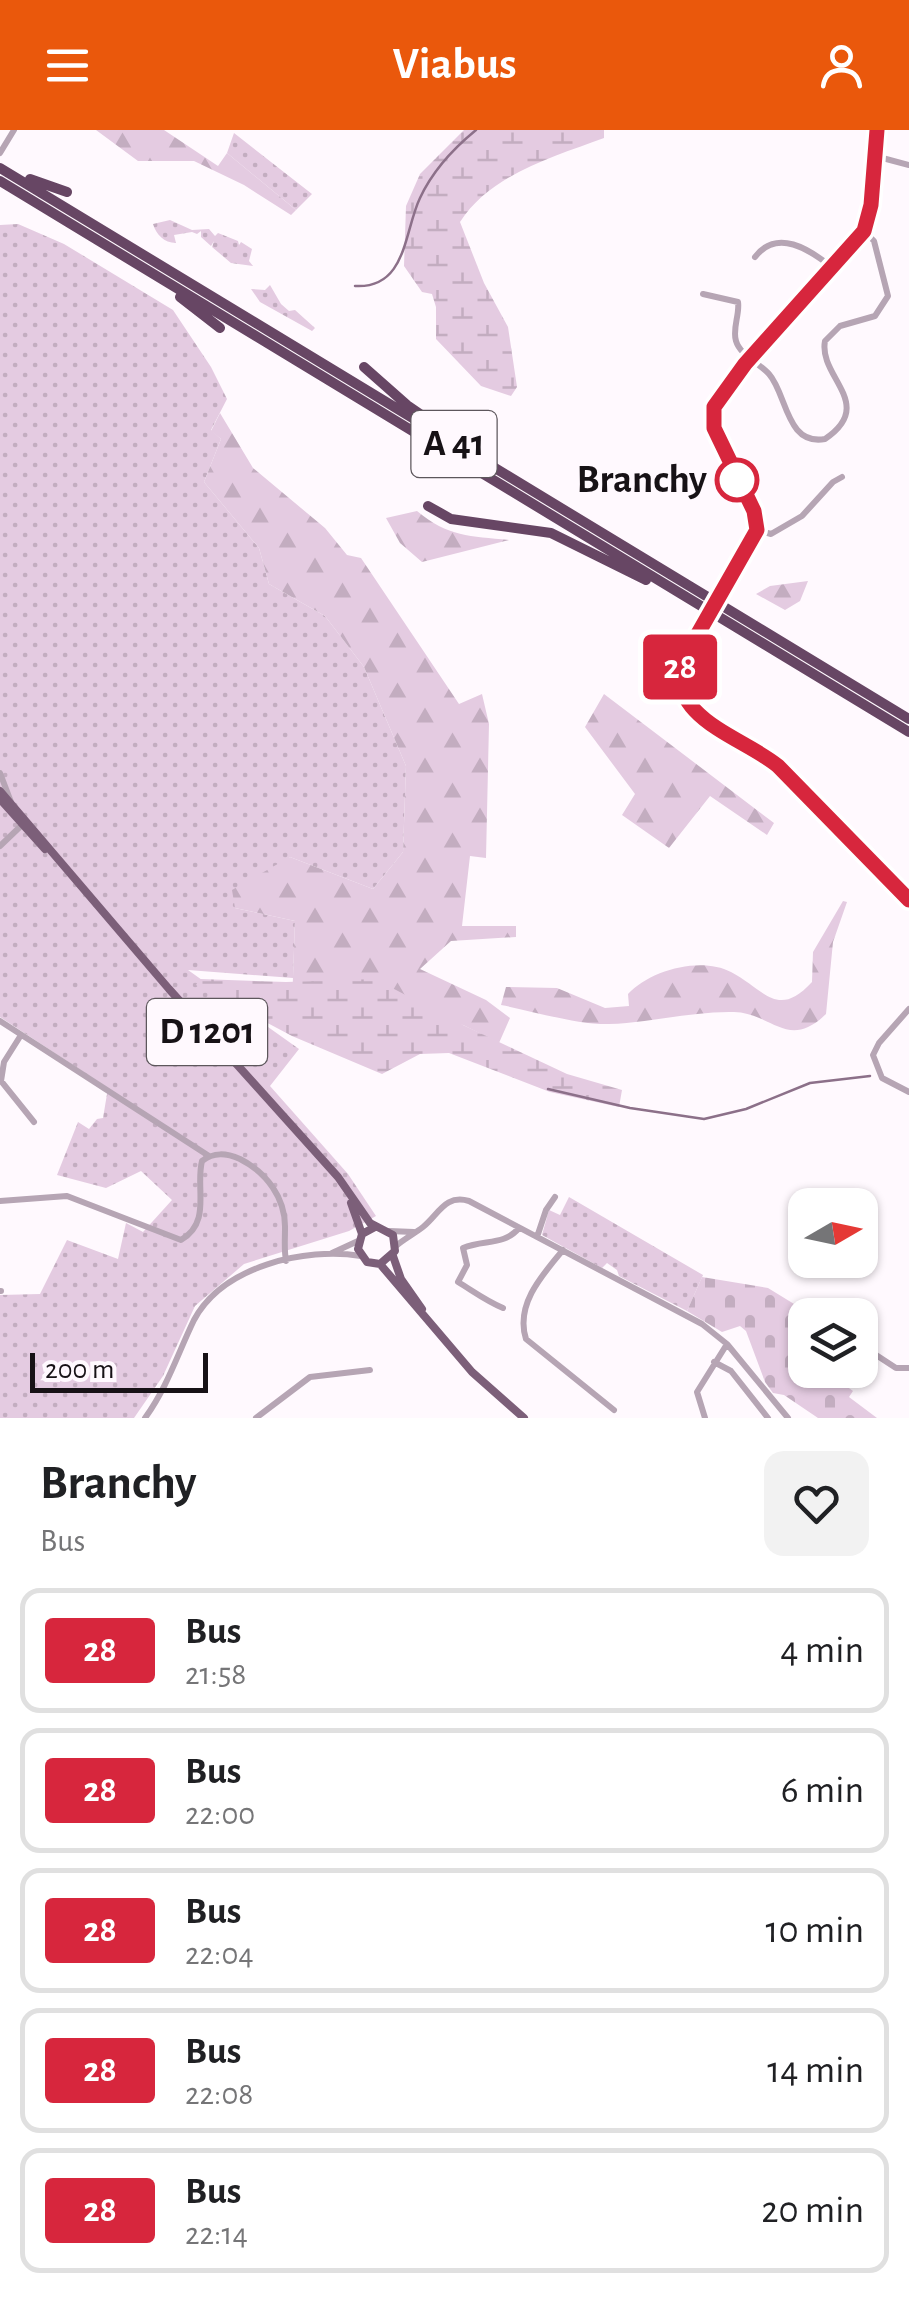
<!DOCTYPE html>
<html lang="fr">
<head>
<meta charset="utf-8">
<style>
  body { margin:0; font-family:"Alegreya Sans",sans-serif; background:#f2f2f2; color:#202124; height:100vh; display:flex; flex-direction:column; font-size:38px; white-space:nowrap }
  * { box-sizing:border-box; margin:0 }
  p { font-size:32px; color:#757577 }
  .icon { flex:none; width:55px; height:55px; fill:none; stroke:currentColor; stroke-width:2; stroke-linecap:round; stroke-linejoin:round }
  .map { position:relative; height:1288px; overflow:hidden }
  .panel { display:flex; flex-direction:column; background:#fff; flex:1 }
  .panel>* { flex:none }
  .badge { padding:0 20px; border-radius:8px; font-size:35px; line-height:65px }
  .needle { width:65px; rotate:81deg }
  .fabs { position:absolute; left:788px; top:1058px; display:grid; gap:20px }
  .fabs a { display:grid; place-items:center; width:90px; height:90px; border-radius:20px; background:#fff; box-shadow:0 2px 8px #0004; font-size:50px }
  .scale { position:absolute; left:30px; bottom:25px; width:178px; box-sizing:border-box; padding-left:10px; border:5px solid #171216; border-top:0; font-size:28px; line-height:35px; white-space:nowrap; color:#171216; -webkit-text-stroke:8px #fff9fe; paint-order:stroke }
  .map>.badge { position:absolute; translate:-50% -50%; box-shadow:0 0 0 5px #fff }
  .round { display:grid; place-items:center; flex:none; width:105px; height:105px; border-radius:20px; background:#f2f2f2 }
  .overview { display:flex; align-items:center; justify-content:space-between; height:170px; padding:0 40px }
  h1 { font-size:48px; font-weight:700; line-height:75px }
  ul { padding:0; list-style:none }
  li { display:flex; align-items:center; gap:30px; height:125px; margin:0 20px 15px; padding:0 20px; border:5px solid #e0e0e0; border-radius:20px }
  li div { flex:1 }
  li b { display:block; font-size:38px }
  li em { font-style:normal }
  li .badge { min-width:110px; font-weight:700; text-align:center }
  header { display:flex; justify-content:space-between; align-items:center; height:130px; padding:0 40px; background:#ea580c; color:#fff; font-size:45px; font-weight:700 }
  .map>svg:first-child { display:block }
  .grass { fill:url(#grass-dots) }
  .forest { fill:url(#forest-firs) }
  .wetland { fill:url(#wetland-marsh) }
  .cemetery { fill:url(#cemetery-stones) }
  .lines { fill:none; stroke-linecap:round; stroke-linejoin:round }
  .stream { stroke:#8c7089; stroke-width:2.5 }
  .minor { stroke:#b6a5b4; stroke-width:6 }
  .major { stroke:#7c5f79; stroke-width:8 }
  .highway { stroke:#674664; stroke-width:10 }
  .minor-bridge { stroke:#b6a5b4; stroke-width:6 }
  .line-casing { stroke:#fff; stroke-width:22 }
  .line { stroke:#d7263d; stroke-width:15 }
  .stop-dot { fill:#fff; stroke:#d7263d; stroke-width:5 }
  .labels { text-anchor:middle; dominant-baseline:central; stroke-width:10; stroke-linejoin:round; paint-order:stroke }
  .shield { fill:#fff9fe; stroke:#5d575c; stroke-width:2.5 }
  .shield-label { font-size:38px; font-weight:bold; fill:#171216 }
  .stop-label { font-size:40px; font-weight:bold; fill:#171216; stroke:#fff9fe; text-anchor:end }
</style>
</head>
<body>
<header><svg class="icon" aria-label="menu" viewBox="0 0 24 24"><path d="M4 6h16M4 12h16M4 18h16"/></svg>Viabus<svg class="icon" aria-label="person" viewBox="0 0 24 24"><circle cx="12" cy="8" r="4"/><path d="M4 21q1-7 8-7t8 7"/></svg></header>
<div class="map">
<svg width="909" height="1288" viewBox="0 0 909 1288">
  <defs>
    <pattern id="grass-dots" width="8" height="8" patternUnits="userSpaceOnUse" patternTransform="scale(2.5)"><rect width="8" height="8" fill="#e4cbe1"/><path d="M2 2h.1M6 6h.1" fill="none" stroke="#c3adc0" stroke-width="1.8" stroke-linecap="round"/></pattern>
    <pattern id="forest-firs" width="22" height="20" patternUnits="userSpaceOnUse" patternTransform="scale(2.5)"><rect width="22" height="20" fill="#e4cbe1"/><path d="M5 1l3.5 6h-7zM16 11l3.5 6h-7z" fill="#c3adc0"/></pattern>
    <pattern id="wetland-marsh" width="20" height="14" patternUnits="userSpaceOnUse" patternTransform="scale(2.5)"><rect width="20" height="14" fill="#e4cbe1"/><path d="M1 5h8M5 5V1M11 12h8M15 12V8" fill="none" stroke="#c3adc0"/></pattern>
    <pattern id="cemetery-stones" width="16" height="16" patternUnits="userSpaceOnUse" patternTransform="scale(2.5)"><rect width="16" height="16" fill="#e4cbe1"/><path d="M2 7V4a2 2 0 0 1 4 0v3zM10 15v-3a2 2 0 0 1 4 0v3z" fill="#c3adc0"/></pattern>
  </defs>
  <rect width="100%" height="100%" fill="#fff9fe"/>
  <path class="grass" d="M234 3 312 64 296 80 227 23Z
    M170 90 192 100 209 99 215 106 218 103 238 111 239 115 241 112 252 119 249 131 253 136 231 133 212 117 214 111 211 116 201 107V101L197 104 192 102 174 105 176 113C164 113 156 104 153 94Z
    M18 94 64 114 173 180 211 237 227 269 211 300 221 309 204 352 259 418 269 454 325 486 364 537 406 636 403 722 373 759 290 727 235 778 295 791 293 848 188 840 299 919 270 956 348 1044 376 1086 349 1101 244 1134 195 1176 163 1246 134 1288H0V1165L40 1164 67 1110 118 1129 126 1093 143 1102 172 1070 141 1041 106 1058 57 1045 78 992 89 999 97 989 103 988 108 958 0 887V95Z
    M270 155 281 174 289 181 295 180 315 198 312 201 260 172 251 159 265 160Z
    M569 1067 703 1145 687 1181 619 1146 617 1140 607 1133 602 1138 542 1105 549 1080 560 1085Z"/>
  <path class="forest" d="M96 0H164L218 36 227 23 296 80 291 85 244 55 194 31H138Z
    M220 283 253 338 325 398 347 425 361 428 459 574 482 564 489 594 486 728 470 726 462 796H516V807L451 811 420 839 486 870 510 888 499 913 463 895 292 874 295 791 235 778 232 760 290 727 373 759 403 722 406 636 364 537 325 486 269 454 259 418 204 352 221 309 211 301Z
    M417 381C448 407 470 406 509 410L422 432 400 413 386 388Z
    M808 451 800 471 785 480 756 464 770 456Z
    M604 564 774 693 767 705 710 666 669 718 622 685 635 664 585 597Z
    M843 771 847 772 833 812 826 884C788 921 772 883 734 882 692 881 650 893 609 894 577 895 533 881 501 875L506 857 557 858 605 878 629 876 628 864C650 840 701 826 731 842 764 859 777 890 812 852L813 822Z"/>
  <path class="wetland" d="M464 0H604V8C553 27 491 44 460 92L484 153 508 197 517 257 511 266 481 256 436 209V177L432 164 422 162 404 136 406 76 420 44Z
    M200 849 286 852 375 849 463 895 567 944 622 960 619 977 550 962 449 923 420 924 382 944 292 906 196 855Z"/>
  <path class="cemetery" d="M702 1147 768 1158 812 1185H805V1240H824L853 1261 849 1267 877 1288H818L784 1265 773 1263 765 1252 746 1201 740 1196 722 1202 687 1181Z"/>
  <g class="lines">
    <path class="stream" d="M355 156C407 159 404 101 420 68 432 42 454 18 476 0
      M548 959 630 978 704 989 746 979 810 953 870 946"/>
    <path class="minor" d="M0 23 14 0
      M875 26 909 35
      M755 127C777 98 809 119 833 138
      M703 164 738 172C740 184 732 199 736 211 740 225 759 233 769 244 787 264 786 316 825 309 877 274 818 247 825 211L840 196 875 186 888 166 874 111 864 101
      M757 400 771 404 802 386 833 352 842 347
      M723 463 757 400 754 381 714 299V277L745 234 864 101 871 70 877 0
      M703 495C696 508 685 522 681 536 667 587 746 610 778 636L909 770
      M0 643 11 672
      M0 716 23 694
      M909 879 879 913 873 925 882 948 909 962
      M0 891 209 1026
      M21 905 4 932 1 951 34 992
      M0 1071 67 1066 181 1110C212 1092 195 1058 202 1031 214 1022 226 1023 240 1029 266 1042 286 1068 285 1099 285 1110 284 1120 286 1131
      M389 1101 414 1102
      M537 1107 546 1080 555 1067
      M396 1116C404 1109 414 1104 423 1097 439 1084 445 1064 469 1071L702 1194 727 1214 788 1288
      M563 1120C542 1145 515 1175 526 1209L614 1280
      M332 1123 358 1111
      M0 1161H1
      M503 1178C486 1171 473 1161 458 1152L467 1135 463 1118C484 1109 504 1116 519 1098
      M873 1223 896 1238H909
      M714 1232 731 1241 768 1288
      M145 1288C167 1258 178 1223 194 1190 223 1136 305 1117 361 1126
      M256 1288 310 1247 370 1240
      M705 1288 697 1262 727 1214"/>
    <path class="major" d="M0 661 169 859 338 1047 370 1093 393 1105 395 1121 380 1134 367 1132 358 1119 362 1104 375 1097
      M0 669 45 719
      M351 1073 362 1104
      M393 1126 401 1149 422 1179
      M380 1134 472 1242 524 1288"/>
    <path class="highway" d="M0 38 909 589
      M30 49 67 62
      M0 51 909 602
      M180 167 220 198
      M364 237 407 275 439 297
      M428 376 451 389 551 403 646 450"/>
    <path class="minor-bridge" d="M703 495 723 463"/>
  </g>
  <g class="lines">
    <defs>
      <path id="line" d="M877 0 871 75 864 101 745 234 714 277V298L754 381 757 400 683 530C665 588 743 607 778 636L909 770"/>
    </defs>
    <use href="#line" class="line-casing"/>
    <use href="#line" class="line"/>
  </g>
  <circle class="stop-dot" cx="737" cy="350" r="20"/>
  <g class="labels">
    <g class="shield">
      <rect x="411.5" y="281" width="85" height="66" rx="8"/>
      <rect x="147" y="869" width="120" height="66" rx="8"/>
    </g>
    <g class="shield-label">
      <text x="454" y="314">A 41</text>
      <text x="207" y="902">D 1201</text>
    </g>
    <g class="stop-label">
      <text x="707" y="350">Branchy</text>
    </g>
  </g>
</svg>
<div class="fabs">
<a><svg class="needle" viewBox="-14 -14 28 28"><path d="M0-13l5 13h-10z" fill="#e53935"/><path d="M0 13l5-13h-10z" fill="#757577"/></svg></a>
<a><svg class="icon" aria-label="layers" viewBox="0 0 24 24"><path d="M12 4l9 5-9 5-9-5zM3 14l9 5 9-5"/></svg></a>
</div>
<div class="scale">200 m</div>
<b class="badge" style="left:680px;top:537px;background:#d7263d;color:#fff">28</b>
</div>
<section class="panel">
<div class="overview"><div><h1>Branchy</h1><p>Bus</p></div><a class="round"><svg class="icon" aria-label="heart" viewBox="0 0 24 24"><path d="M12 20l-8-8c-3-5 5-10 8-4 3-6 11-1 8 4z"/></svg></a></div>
<ul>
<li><span class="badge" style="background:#d7263d;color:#fff">28</span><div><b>Bus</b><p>21:58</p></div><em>4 min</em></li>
<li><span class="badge" style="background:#d7263d;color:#fff">28</span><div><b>Bus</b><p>22:00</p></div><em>6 min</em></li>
<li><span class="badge" style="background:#d7263d;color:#fff">28</span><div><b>Bus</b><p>22:04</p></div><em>10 min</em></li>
<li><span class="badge" style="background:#d7263d;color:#fff">28</span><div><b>Bus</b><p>22:08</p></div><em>14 min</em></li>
<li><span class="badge" style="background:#d7263d;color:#fff">28</span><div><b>Bus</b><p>22:14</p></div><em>20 min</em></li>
</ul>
</section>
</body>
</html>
